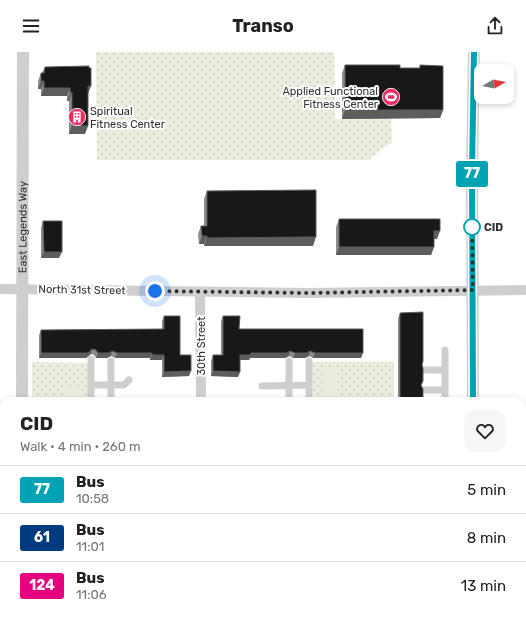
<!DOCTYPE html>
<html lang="en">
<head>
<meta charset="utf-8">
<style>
  body { margin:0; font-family:Rubik,sans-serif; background:#f6f6f6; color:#222; height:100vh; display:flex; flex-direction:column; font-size:15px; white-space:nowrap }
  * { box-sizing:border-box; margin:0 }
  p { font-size:13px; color:#767676 }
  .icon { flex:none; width:22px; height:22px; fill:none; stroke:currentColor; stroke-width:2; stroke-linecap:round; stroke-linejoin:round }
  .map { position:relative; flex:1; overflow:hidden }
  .drawer { position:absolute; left:0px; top:345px; width:526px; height:220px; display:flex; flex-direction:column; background:#fff; border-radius:12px 12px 0 0; box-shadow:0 2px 6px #0003 }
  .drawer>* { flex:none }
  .badge { padding:0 8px; border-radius:3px; font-size:14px; line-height:26px }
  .needle { width:26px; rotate:81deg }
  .tools { position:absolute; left:474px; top:12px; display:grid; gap:8px }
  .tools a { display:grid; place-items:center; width:40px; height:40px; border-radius:8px; background:#fff; box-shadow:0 2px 6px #0003; font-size:20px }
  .you { position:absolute; width:20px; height:20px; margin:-10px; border:3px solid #fff; border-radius:50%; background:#1a73e8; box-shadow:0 0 0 6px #1a73e833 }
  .map>.badge { position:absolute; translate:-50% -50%; box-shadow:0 0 0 2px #fff }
  .round { display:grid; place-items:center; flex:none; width:42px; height:42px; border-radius:12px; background:#f6f6f6 }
  .head { display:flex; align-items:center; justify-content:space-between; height:68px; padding:0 20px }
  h1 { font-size:19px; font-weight:700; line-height:30px }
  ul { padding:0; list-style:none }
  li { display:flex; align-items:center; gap:12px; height:48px; padding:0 20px; border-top:1px solid #e0e0e0 }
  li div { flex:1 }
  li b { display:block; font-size:15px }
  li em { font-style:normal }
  li .badge { min-width:44px; font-weight:700; text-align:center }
  header { display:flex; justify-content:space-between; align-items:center; height:52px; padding:0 20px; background:#fff; font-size:18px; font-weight:700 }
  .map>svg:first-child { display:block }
  .green { fill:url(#green-dots) }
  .pitch { fill:#eaeede }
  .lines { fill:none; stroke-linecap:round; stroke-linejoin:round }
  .pedestrian { stroke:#cecece; stroke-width:7 }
  .minor { stroke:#cecece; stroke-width:10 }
  .tertiary { stroke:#cecece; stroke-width:12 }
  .wall { fill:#8c8c8c }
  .shaded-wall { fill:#5d5d5d }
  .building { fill:#181818; stroke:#5d5d5d }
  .line-casing { stroke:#fff; stroke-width:9 }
  .line { stroke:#00a3b4; stroke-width:6 }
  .walk { stroke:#313131; stroke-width:4; stroke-dasharray:0 7.2 }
  .stop-dot { fill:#fff; stroke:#00a3b4; stroke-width:2 }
  .labels { text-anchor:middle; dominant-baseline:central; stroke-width:4; stroke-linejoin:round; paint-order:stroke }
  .poi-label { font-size:11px; fill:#313131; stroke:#fff; text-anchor:end }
  .street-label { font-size:11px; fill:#313131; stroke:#fff }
  .stop-label { font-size:11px; font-weight:bold; fill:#313131; stroke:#fff; text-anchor:start }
</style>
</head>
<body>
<header><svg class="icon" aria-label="menu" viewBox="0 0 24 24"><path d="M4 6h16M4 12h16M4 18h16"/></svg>Transo<svg class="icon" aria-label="share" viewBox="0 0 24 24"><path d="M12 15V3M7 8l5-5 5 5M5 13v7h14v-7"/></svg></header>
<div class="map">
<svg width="526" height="565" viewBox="0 0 526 565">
  <defs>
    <pattern id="green-dots" width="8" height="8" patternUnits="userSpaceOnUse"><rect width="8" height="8" fill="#eaeede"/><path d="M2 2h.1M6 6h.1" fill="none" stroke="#c9cdbf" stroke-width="1.8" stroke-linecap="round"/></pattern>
  </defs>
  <rect width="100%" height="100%" fill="#fff"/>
  <path class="green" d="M96 0H334L335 67 391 66 392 90 370 106V108H97Z
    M32 310 89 311 88 349H32Z
    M312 310H394V349H313Z
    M220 561H297V565H220Z"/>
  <path class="pitch" d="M338 316V345H323V317Z
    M64 336H82V349H64Z"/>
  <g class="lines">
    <path class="pedestrian" d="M91 307V349
      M111 309V349
      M425 318H445
      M91 333H124L129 328
      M262 334 309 333
      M424 338H445
      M289 349V309
      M309 349V309
      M445 349V298
      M443 561V565"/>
    <path class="minor" d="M0 237 308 241 526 238
      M200 240 201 349
      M366 561V565"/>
    <g class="tertiary">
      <path id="s1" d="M22 349 23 0"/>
      <path d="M473 349 472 120 474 0"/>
      <path d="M22 561V565"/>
      <path d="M474 565V561"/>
    </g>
  </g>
  <path class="wall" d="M345 13 400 16H419L420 13 443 58 440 66 342 67V21Z
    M45 15 88 42 85 82H69V49H67V44H41V37H38V29L41 21H42Z
    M207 139 313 194H204V192H199L198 182 201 174H204V147Z
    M339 167 437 187H434V195L431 203H336V175Z
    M43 169 59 206H41V176Z
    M400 261 422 313 421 334 423 349H398V266Z
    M164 264 189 324 162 325V308H150V306H115L111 304 107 306H96L94 303 91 302 86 306H39V283L41 278 162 277V269Z
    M223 264 239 277 361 306H313L309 304 305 306H293L289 304 285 306H250L249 308H240V320L238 325 211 324V309L213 303H221V269Z
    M91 561H129V565H91Z
    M399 561H424V565H399Z"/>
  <path class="shaded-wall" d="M41 29H44L41 37H38Z
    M88 34H91L88 42Z
    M44 36H70L67 44H41Z
    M72 40 69 49H67L70 41Z
    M345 58H443L440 66 342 67Z
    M72 73 88 74 85 82H69Z
    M434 179H440L437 187H431Z
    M202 184H207L204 192H199Z
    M316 185 313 194H204L207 186Z
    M339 195H434L431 203H336Z
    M44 200H62L59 206H41Z
    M92 297 91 302 86 306H39L41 301Z
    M112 299 111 304 107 306H96L98 301Z
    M290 299 289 304 285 306H250L249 308H238L240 303 251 301Z
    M310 299 309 304 305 306H293L295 301Z
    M117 301H152L150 306H115Z
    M315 301H363L361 306H313Z
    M152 303H164L162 308H150Z
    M191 319 189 324 162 325 164 320Z
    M213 319 240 320 238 325 211 324Z"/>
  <path class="building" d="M345 13H400V16H420V13L443 14V58H345Z
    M89 14V16H91V34H88V74L72 73V40L70 41V36H44V29H41V21H44L45 15Z
    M316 138V185L207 186V184H202L201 174H207V139Z
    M339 167H440V179H434V195H339Z
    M43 169H62V200H44Z
    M423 260V309L422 313 423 316V329L421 333 423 337V349H400V261Z
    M164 264H180V303H191V319L164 320V303H152V301H117L112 299 109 301H98L96 298 92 297 88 301H41V278L164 277Z
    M223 264H240L239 277H363V301H315L310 299 307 301H295L290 299 287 301H251V303H240V320L213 319V303H223Z
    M94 561H129V565H94Z
    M401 561H424V565H401Z"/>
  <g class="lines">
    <defs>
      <path id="line" d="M473 349 472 120 474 0"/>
    </defs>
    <use href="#line" class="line-casing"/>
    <use href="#line" class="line"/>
    <path class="walk" d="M155 239 308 241 473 238 472 175"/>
  </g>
  <defs>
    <symbol id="stadium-disc" viewBox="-11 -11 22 22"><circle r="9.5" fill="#f02b63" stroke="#fff"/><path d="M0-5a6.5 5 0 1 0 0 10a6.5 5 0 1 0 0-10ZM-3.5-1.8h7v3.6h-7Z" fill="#fff"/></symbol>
    <symbol id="building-disc" viewBox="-11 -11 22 22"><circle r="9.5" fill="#f02b63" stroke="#fff"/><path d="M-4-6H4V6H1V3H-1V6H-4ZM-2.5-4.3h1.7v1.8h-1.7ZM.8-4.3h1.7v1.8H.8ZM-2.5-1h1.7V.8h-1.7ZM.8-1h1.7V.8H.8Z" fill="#fff"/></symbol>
  </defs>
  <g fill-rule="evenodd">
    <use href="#stadium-disc" x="381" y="35" width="20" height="20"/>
    <use href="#building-disc" x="67" y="55" width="20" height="20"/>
  </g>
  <circle class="stop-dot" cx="472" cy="175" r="8"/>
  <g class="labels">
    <g class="poi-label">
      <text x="378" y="39">Applied Functional<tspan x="378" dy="13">Fitness Center</tspan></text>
      <text x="90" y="59" text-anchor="start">Spiritual<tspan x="90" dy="13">Fitness Center</tspan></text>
    </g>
    <g class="street-label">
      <text stroke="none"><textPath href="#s1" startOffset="174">East Legends Way</textPath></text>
      <text transform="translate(82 238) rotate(1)">North 31st Street</text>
      <text transform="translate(201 294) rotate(-90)">30th Street</text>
    </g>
    <g class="stop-label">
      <text x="484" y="175">CID</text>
    </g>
  </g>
</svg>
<div class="tools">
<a><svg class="needle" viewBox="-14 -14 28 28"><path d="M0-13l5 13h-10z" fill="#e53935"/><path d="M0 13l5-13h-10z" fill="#767676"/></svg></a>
</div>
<div class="you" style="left:155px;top:239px"></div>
<b class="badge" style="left:472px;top:122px;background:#00a3b4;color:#fff">77</b>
<section class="drawer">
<div class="head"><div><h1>CID</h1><p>Walk · 4 min · 260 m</p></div><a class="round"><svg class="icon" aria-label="heart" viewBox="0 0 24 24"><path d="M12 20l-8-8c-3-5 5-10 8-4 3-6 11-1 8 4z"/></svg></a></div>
<ul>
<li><span class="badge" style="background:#00a3b4;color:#fff">77</span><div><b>Bus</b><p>10:58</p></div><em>5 min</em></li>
<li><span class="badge" style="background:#003b80;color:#fff">61</span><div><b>Bus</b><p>11:01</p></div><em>8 min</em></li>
<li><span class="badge" style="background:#e6007e;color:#fff">124</span><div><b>Bus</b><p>11:06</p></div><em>13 min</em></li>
</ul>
</section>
</div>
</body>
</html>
